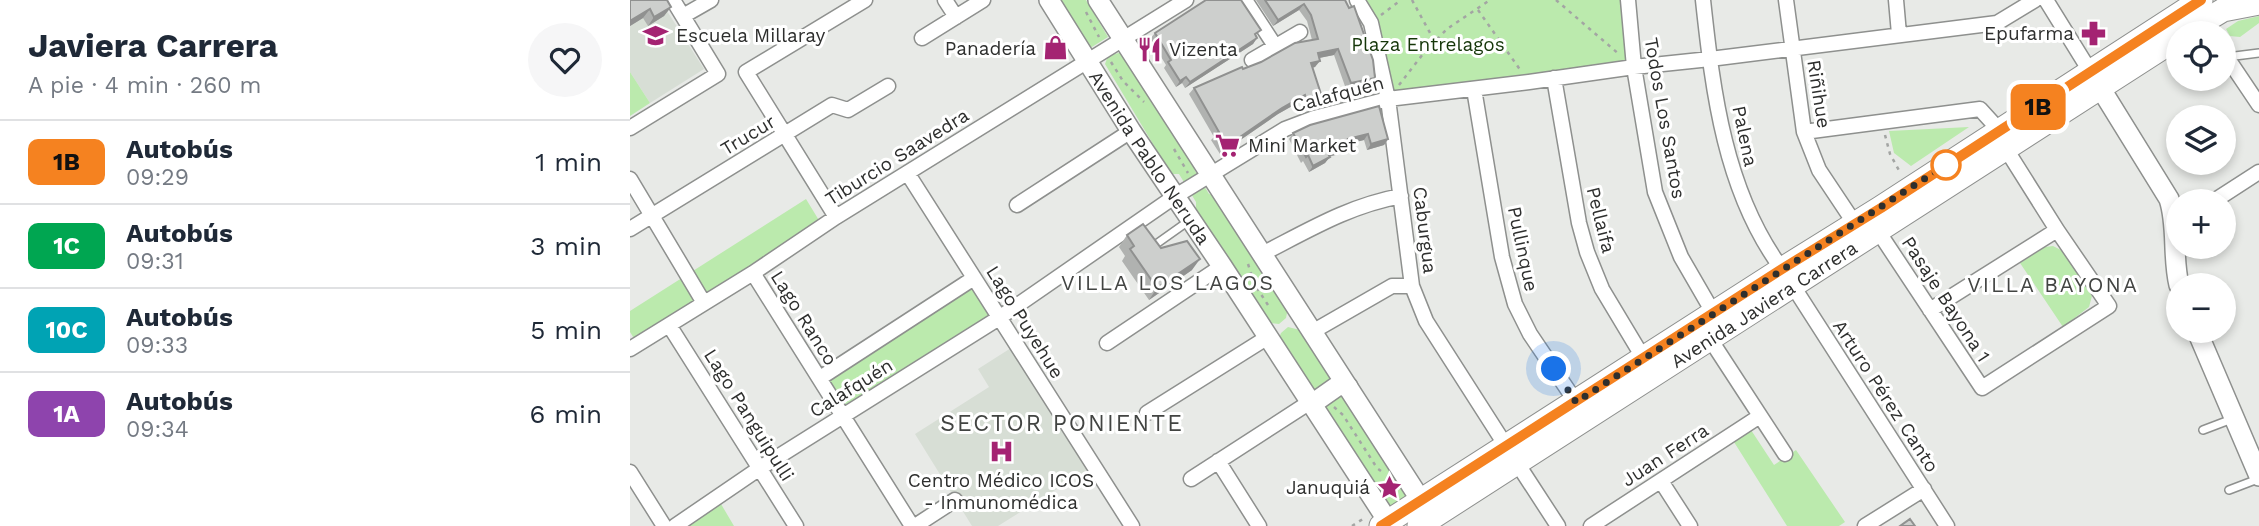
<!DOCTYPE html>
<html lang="es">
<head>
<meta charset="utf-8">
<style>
  body { margin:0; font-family:"Work Sans",sans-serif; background:#f6f6f7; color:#1f2937; height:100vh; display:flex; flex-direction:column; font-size:26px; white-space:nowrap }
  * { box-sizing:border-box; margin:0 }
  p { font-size:23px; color:#747a83 }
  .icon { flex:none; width:38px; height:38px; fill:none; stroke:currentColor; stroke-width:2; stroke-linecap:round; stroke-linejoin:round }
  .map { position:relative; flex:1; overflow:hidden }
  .sheet { display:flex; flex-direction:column; background:#fff; width:630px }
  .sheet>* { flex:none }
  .badge { padding:0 14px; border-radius:10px; font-size:24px; line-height:46px }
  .fabs { position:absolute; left:1536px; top:21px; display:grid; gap:14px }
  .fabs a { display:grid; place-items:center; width:70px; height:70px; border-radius:50%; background:#fff; box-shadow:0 4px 10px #0003; font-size:35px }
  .you { position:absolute; width:35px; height:35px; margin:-18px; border:5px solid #fff; border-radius:50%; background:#1a73e8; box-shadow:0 0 0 10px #1a73e833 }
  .map>.badge { position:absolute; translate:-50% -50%; box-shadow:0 0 0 4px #fff }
  .round { display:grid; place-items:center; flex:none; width:74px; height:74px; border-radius:37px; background:#f6f6f7 }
  .overview { display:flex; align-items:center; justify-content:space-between; height:119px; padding:0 28px }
  h1 { font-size:33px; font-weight:700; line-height:52px }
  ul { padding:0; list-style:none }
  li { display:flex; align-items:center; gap:21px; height:84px; padding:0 28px; border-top:2px solid #e0e1e3 }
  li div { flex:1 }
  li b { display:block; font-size:26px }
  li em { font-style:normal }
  li .badge { min-width:77px; font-weight:700; text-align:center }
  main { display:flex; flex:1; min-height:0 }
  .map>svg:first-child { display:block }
  .built { fill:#d7ded5 }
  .green { fill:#bbeaad }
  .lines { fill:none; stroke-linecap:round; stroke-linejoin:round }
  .lane-casing { stroke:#8e908e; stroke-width:10 }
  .street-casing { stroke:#8e908e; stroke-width:17 }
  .secondary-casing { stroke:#8e908e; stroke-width:22 }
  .primary-casing { stroke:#8e908e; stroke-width:25 }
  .path { stroke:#a3a5a3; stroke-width:2.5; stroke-dasharray:3.5 5; stroke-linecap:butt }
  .lane { stroke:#fff; stroke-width:7 }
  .street { stroke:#fff; stroke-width:14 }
  .secondary { stroke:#fff; stroke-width:19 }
  .primary { stroke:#fff; stroke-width:23 }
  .wall { fill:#b0b2b0 }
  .shaded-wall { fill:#909190 }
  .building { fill:#cdcfcd; stroke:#909190; stroke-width:2 }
  .line-casing { stroke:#fff; stroke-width:16 }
  .line { stroke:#f58220; stroke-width:10 }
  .walk { stroke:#2e2f2e; stroke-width:7; stroke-dasharray:0 12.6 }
  .stop-dot { fill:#fff; stroke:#f58220; stroke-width:3.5 }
  .labels { text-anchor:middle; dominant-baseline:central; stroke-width:6; stroke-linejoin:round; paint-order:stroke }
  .poi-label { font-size:19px; fill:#2e2f2e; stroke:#fff; text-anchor:end }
  .park-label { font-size:19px; fill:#153609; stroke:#fff }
  .street-label { font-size:19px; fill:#2e2f2e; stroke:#fff }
  .neighbourhood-label { font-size:21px; letter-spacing:2px; fill:#424442; stroke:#fff }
  .quarter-label { font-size:23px; letter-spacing:2px; fill:#424442; stroke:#fff }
</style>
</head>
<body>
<main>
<section class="sheet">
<div class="overview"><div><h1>Javiera Carrera</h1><p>A pie · 4 min · 260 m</p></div><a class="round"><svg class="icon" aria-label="heart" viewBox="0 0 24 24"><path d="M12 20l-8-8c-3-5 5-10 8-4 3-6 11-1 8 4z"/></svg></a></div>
<ul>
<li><span class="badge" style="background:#f58220;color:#111">1B</span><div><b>Autobús</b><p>09:29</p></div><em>1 min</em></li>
<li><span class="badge" style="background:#00a651;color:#fff">1C</span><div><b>Autobús</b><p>09:31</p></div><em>3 min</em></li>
<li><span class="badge" style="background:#00a3b4;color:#fff">10C</span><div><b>Autobús</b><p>09:33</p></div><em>5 min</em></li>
<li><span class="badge" style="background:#8e44ad;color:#fff">1A</span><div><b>Autobús</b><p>09:34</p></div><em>6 min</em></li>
</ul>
</section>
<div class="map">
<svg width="1629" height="526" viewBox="0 0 1629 526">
  <rect width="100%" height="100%" fill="#e8eae7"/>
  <path class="built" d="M0 0H30L74 69 20 103 0 72Z
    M381 348 457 470 368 526H342L285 434 359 387 348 369Z"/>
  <path class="green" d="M426 0H456L478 37 457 50Z
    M734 0H993L997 61 898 75 763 91Z
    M1629 16V23L1610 37 1600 36 1596 29 1608 21Z
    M492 52 564 158V169L579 194 587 196 658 308 656 318 649 324 639 323 566 209V202L549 174H541L475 64 478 56Z
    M0 72 20 103 0 116Z
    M1339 127 1281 166 1264 153 1259 131Z
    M176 199 190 222 5 340 0 332V311Z
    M1423 246 1433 251 1462 296 1459 307 1433 327 1390 263 1415 247Z
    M341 284 361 315 217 408 196 378Z
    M658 327 674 331 775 489 776 497 769 507H758L649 338 651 333Z
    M1121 430 1144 465 1166 450 1215 522 1209 526H1157L1104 442Z
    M91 504 104 526H57Z"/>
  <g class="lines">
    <defs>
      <path id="lane" d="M1597 57 1629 53
        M522 247 560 220
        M1573 430 1602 419
        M1599 490 1628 479"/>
      <path id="street" d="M315 0 326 17
        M615 0 645 46
        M727 0 741 23 758 99 782 286 796 321 876 446
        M998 0 1004 67 1025 192 1051 257 1084 314
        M1073 0C1083 93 1095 192 1152 269
        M1156 0 1174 132 1189 170 1225 224
        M1266 0 1269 34
        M1416 0 1463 76
        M53 16 81 0
        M292 38 353 0
        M1594 53 1629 105
        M622 60 670 32
        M924 78 949 223 957 252 972 289 1014 359
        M844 89 872 257 885 304 900 334 946 402
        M0 128 88 74 43 0
        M1174 132 1350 109 1370 131
        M278 174 502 526
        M0 179 74 303
        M1584 201 1629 172
        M387 205 501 131
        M206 217 116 72 235 0
        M0 229 202 105 218 110 258 86
        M1248 231 1352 388 1479 306 1427 230 1376 149
        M632 254C679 230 718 206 771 196
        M123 273 282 526
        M1163 286 1317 526
        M1300 310 1427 230
        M39 325 166 526
        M682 332 762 286H782
        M1080 339 1155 454
        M477 343 592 266
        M0 349 123 273 206 217 556 0
        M190 378 344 278
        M517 413 638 337
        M588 461 629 526
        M887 463 928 526
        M0 472 34 526
        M561 479 680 402
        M1031 481 1060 526
        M45 526 130 468 369 318 544 197 655 129 684 118 758 99 899 82 1004 67 1080 59 1367 23 1405 0
        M285 526 325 500
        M961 526 1130 416
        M1235 526 1294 489"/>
      <g id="secondary">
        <path id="s1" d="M419 0 501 131 592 266 761 526"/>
        <path d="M468 0 799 513"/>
        <path d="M1471 89 1539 199C1548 226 1542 256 1549 285"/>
        <path d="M1567 331 1629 476"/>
        <path d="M682 404 709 385 718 387"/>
      </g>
      <g id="primary">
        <path d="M1555 33 1593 10 1629 3"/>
        <path d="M751 526 1152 269 1250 208 1571 0"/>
        <path id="s2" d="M789 526 1549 37"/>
      </g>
    </defs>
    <use href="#lane" class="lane-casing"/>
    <use href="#street" class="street-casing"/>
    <use href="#secondary" class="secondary-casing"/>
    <use href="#primary" class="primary-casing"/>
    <path class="path" d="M782 0 805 42
      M926 0 990 55
      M848 10 891 71
      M456 12 469 37
      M751 15 771 0
      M481 62 493 81 514 102
      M769 85 793 54 817 29 860 0
      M1255 135 1260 154 1271 174
      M544 149 558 173
      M618 264 625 285 638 305
      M704 407 713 415 747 468 755 474
      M722 526 736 517"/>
    <use href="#lane" class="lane"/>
    <use href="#street" class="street"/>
    <use href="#secondary" class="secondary"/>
    <use href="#primary" class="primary"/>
  </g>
  <path class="wall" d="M0 0 41 7 34 16 18 26 13 18 0 26Z
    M626 0H715L745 78 741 84 716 89 704 55 689 58 685 67 682 68 691 94 687 100 672 105 671 101 648 114 590 154 581 140 584 137 559 94 564 88 631 62 682 40 677 21 669 10 643 26Z
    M563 10 626 36 627 38 623 44 555 88 552 83 546 87 534 68 536 65 520 39 525 33Z
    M749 106 758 139 754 145 737 150 734 140 720 143 716 152 699 157 695 163 679 172 673 161 671 163 659 139 663 133Z
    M497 235 531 248 562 270 519 300 492 261 495 256 489 247Z"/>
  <path class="shaded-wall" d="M674 4 669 10 643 26 648 20Z
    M41 7 34 16 18 26 24 17Z
    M20 9 13 18 0 26V21Z
    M627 38 623 44 555 88 560 82Z
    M708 49 704 55 684 59 688 53Z
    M690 61 685 67 676 69 681 63Z
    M556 77 552 83 546 87 550 81Z
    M745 78 741 84 716 89 721 83Z
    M691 94 687 100 672 105 676 98Z
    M675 95 671 101 648 114 590 154 594 148 652 108Z
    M738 134 734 140 714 145 718 139Z
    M758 139 754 145 737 150 741 144Z
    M721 145 716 152 693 158 697 152Z
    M700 157 695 163 679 172 683 166Z
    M570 259 562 270 519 300 527 288Z"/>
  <path class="building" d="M0 0H37L41 7 24 17 20 9 0 21Z
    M576 0H611L631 30 625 34 627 38 560 82 556 77 550 81 538 62 541 60 525 33Z
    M635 0H715L719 8 724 6 743 60 745 78 721 83 708 49 688 53 690 61 681 63 691 94 676 98 675 95 652 108 594 148 585 134 589 132 564 88 612 67 613 69 631 62 665 43 688 39 681 15 674 4 648 20Z
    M749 106 758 139 741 144 738 134 718 139 721 145 697 152 700 157 683 166 678 155 676 157 663 133 680 125Z
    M513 224 531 248 557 241 570 259 527 288 500 249 504 246 497 235Z
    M1280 519 1285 526H1270Z"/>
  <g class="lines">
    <defs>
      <path id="line" d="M751 526 1152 269 1251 208 1571 0"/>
    </defs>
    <use href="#line" class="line-casing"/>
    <use href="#line" class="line"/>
    <path class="walk" d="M924 369 946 402 1316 165"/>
  </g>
  <defs>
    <symbol id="pharmacy-bare" viewBox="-9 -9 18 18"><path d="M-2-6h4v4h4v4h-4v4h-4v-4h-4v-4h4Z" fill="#a42372" stroke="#fff" stroke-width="2.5" paint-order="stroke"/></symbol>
    <symbol id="school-bare" viewBox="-9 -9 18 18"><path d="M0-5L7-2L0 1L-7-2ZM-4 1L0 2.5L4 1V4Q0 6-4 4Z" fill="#a42372" stroke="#fff" stroke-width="2.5" paint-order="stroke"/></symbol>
    <symbol id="shop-bare" viewBox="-9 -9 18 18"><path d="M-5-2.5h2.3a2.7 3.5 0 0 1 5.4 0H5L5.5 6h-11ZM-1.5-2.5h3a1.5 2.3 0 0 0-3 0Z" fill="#a42372" stroke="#fff" stroke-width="2.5" paint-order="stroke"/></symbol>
    <symbol id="restaurant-bare" viewBox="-9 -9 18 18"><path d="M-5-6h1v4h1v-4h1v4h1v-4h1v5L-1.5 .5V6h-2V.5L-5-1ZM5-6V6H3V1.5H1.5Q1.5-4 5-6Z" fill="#a42372" stroke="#fff" stroke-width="2.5" paint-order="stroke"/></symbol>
    <symbol id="supermarket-bare" viewBox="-9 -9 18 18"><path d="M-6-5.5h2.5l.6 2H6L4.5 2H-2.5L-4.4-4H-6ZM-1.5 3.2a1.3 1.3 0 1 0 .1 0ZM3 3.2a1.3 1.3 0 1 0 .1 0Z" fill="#a42372" stroke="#fff" stroke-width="2.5" paint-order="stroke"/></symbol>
    <symbol id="hospital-bare" viewBox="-9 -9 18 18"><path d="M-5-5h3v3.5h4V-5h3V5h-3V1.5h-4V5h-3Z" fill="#a42372" stroke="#fff" stroke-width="2.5" paint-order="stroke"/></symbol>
    <symbol id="sight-bare" viewBox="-9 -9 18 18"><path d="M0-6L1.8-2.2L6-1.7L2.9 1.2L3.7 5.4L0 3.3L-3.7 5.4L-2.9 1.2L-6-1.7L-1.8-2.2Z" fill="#a42372" stroke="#fff" stroke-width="2.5" paint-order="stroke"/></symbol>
  </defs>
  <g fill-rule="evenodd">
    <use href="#pharmacy-bare" x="1446" y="16" width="35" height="35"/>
    <use href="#school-bare" x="8" y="18" width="35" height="35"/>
    <use href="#shop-bare" x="408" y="30" width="35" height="35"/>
    <use href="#restaurant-bare" x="502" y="32" width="35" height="35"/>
    <use href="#supermarket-bare" x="580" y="128" width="35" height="35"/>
    <use href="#hospital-bare" x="354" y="434" width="35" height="35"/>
    <use href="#sight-bare" x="742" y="470" width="35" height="35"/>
  </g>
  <circle class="stop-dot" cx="1316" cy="165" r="14"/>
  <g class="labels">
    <g class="poi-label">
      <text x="1444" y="33">Epufarma</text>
      <text x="46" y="35" text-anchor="start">Escuela Millaray</text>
      <text x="406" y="48">Panadería</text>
      <text x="539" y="49" text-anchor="start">Vizenta</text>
      <text x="618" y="145" text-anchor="start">Mini Market</text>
      <text x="371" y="480" text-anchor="middle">Centro Médico ICOS<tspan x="371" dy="22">- Inmunomédica</tspan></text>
      <text x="740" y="487">Januquiá</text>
    </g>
    <g class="park-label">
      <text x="798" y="44">Plaza Entrelagos</text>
    </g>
    <g class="street-label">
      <text transform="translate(708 94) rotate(-15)">Calafquén</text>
      <text transform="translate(1189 94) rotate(81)">Riñihue</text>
      <text transform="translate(1035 118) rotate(80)">Todos Los Santos</text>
      <text transform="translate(118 135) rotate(-31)">Trucur</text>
      <text transform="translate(1115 136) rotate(78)">Palena</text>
      <text transform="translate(267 157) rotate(-32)">Tiburcio Saavedra</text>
      <text stroke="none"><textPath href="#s1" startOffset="187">Avenida Pablo Neruda</textPath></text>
      <text transform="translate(971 220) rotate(76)">Pellaifa</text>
      <text transform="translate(795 230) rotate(83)">Caburgua</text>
      <text transform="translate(893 249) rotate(78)">Pullinque</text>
      <text transform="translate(1316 299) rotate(57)">Pasaje Bayona 1</text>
      <text stroke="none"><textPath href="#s2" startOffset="410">Avenida Javiera Carrera</textPath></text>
      <text transform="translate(174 318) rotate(58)">Lago Ranco</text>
      <text transform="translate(395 322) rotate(58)">Lago Puyehue</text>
      <text transform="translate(221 388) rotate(-32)">Calafquén</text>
      <text transform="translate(1256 396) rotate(57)">Arturo Pérez Canto</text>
      <text transform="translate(119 415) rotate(58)">Lago Panguipulli</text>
      <text transform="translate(1035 455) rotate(-33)">Juan Ferra</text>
    </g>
    <g class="neighbourhood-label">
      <text x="538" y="282">VILLA LOS LAGOS</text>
      <text x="1423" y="284">VILLA BAYONA</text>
    </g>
    <g class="quarter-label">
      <text x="432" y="423">SECTOR PONIENTE</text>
    </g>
  </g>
</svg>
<div class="fabs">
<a><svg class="icon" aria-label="locate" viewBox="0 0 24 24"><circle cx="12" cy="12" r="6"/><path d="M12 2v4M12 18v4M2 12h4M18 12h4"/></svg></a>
<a><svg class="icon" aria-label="layers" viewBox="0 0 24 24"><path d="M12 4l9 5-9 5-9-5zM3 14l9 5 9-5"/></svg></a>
<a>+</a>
<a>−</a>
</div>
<div class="you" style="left:924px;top:369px"></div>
<b class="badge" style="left:1408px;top:107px;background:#f58220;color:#111">1B</b>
</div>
</main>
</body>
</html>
